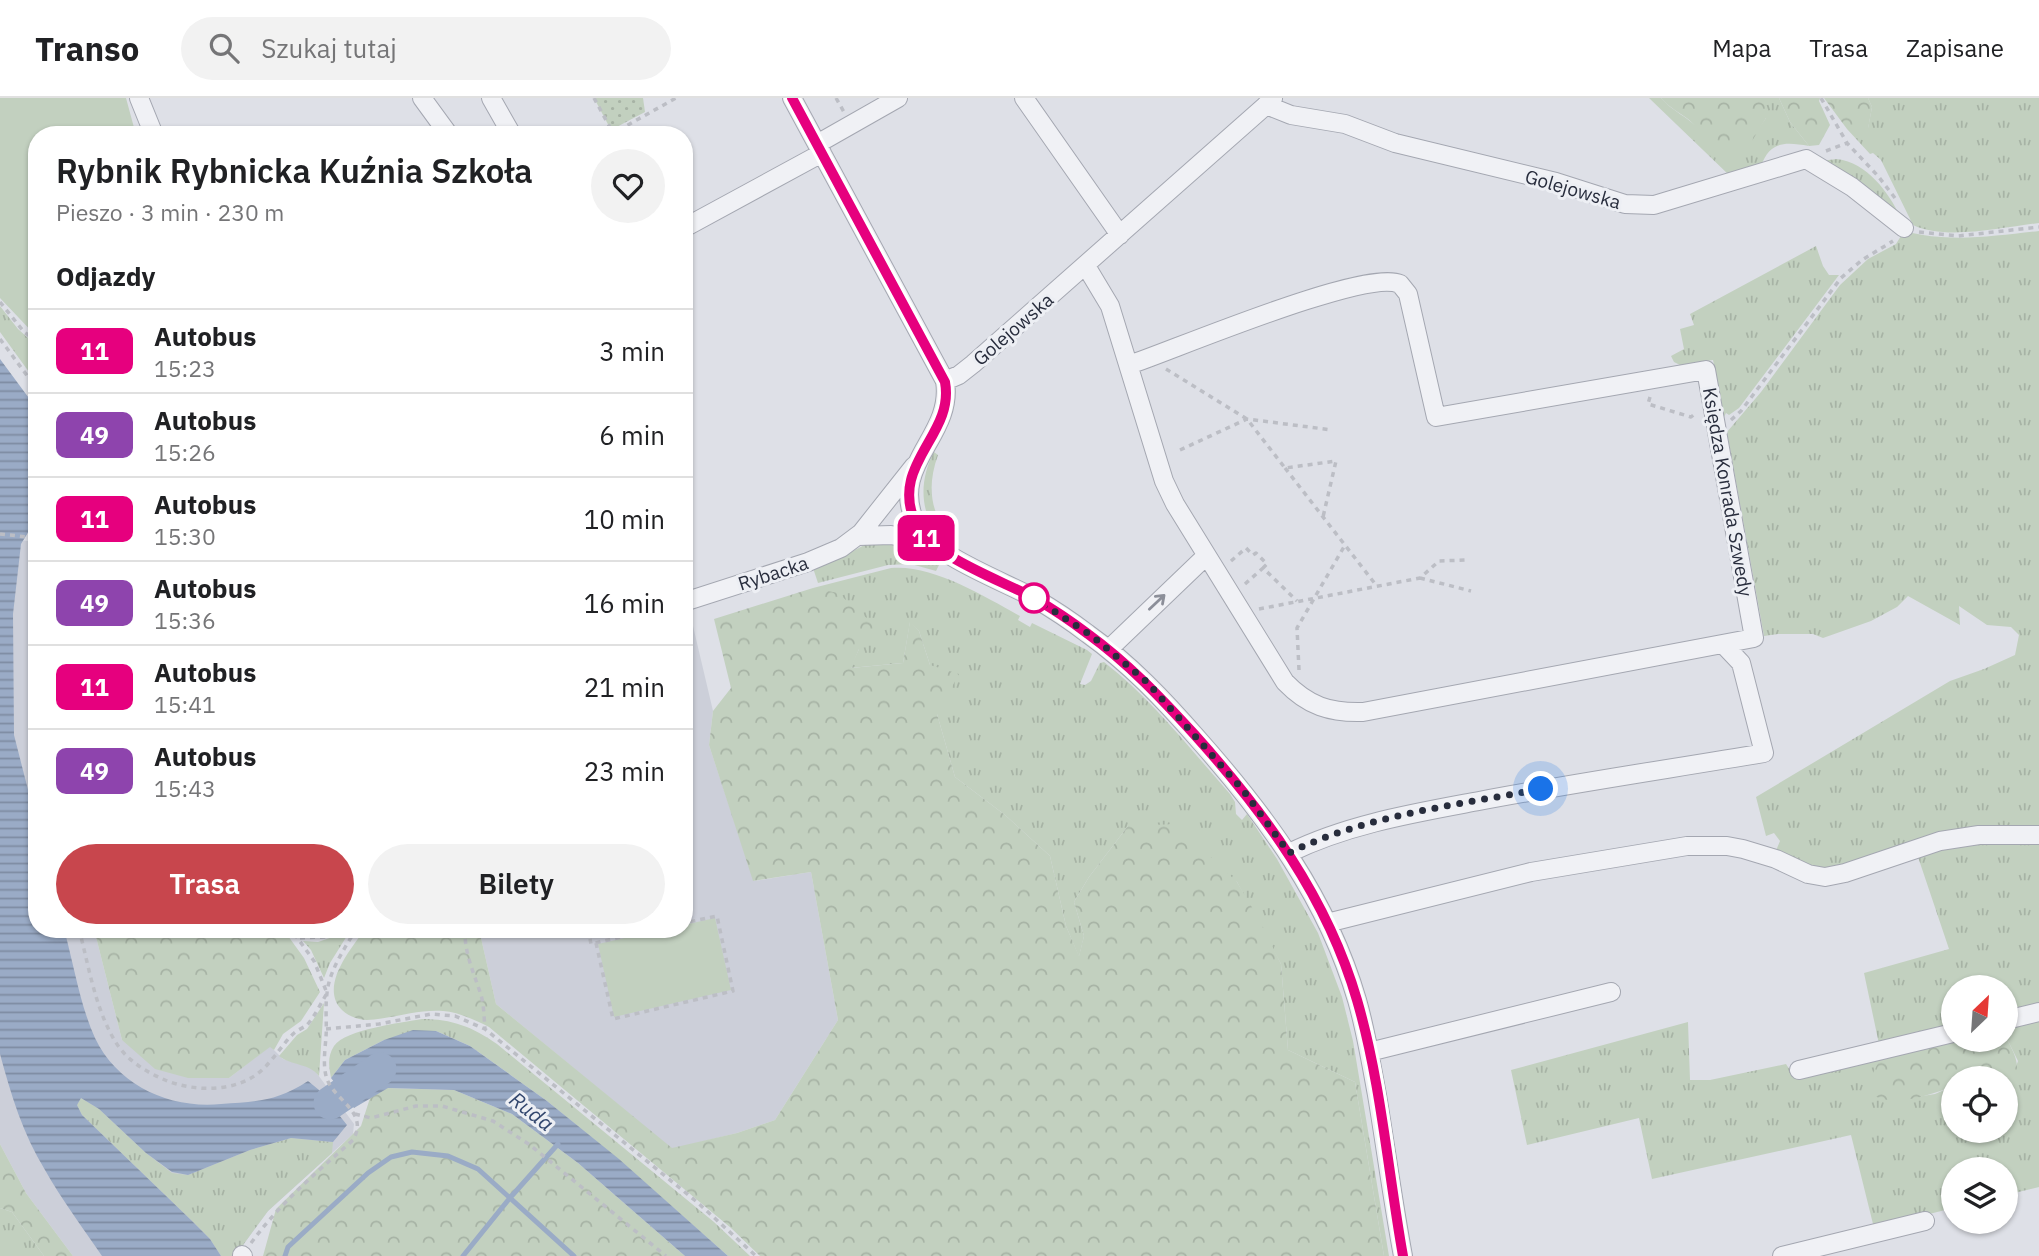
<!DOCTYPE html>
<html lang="pl">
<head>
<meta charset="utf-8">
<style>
  body { margin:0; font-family:"IBM Plex Sans",sans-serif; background:#f2f2f2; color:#202124; height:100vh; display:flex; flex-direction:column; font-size:26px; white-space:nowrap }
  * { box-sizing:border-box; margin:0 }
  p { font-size:23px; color:#757577 }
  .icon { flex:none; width:38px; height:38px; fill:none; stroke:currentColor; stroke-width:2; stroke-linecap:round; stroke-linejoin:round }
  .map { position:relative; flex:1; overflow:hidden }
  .sheet { position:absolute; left:28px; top:28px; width:665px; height:812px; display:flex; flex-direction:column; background:#fff; border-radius:28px; box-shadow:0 2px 5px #0004 }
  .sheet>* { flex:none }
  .badge { padding:0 14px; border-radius:10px; font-size:24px; line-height:46px }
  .needle { width:46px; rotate:25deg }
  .controls { position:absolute; left:1941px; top:877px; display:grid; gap:14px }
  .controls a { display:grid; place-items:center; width:77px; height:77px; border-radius:50%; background:#fff; box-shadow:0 2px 5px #0004; font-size:35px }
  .you { position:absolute; width:35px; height:35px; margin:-18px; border:5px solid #fff; border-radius:50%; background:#1a73e8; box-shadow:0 0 0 10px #1a73e833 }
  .map>.badge { position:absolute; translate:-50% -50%; box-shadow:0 0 0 4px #fff }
  h2 { padding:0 28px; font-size:26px; line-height:63px }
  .round { display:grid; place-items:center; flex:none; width:74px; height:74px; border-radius:37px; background:#f2f2f2 }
  .headline { display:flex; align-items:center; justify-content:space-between; height:119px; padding:0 28px }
  h1 { font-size:33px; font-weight:600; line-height:52px }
  .cta { display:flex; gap:14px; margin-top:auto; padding:14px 28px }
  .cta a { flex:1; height:80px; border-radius:42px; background:#c8464d; color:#fff; font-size:28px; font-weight:600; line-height:80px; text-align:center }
  .cta a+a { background:#f2f2f2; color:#202124 }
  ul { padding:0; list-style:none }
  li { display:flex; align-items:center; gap:21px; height:84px; padding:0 28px; border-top:2px solid #e0e0e0 }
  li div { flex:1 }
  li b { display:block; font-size:26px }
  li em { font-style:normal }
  li .badge { min-width:77px; font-weight:700; text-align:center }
  header { display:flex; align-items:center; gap:42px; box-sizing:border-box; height:98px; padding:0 35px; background:#fff; border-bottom:2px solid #e0e0e0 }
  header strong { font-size:33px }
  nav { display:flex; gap:38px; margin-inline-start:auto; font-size:24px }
  .search { width:490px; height:63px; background:#f2f2f2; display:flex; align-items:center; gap:18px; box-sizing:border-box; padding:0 24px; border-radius:38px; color:#757577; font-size:26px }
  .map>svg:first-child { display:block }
  .built { fill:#cccfd9 }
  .grass { fill:url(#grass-tufts) }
  .forest { fill:url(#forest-crowns) }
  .park { fill:url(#park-dots) }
  .garden { fill:#c2d0bf }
  .water { fill:url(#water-rules) }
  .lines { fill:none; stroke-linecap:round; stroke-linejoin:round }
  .stream { stroke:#9aabc6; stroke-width:5 }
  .river { stroke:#9aabc6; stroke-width:33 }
  .minor-casing { stroke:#a4a7b1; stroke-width:20 }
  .path { stroke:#bcbec5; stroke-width:3.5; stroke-dasharray:5 5; stroke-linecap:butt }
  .minor { stroke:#f0f1f5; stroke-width:18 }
  .oneway { stroke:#8c8f99 }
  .line-casing { stroke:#fff; stroke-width:16 }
  .line { stroke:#e6007e; stroke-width:10 }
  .walk { stroke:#282d3d; stroke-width:7; stroke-dasharray:0 12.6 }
  .stop-dot { fill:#fff; stroke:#e6007e; stroke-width:3.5 }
  .labels { text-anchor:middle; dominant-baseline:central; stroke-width:6; stroke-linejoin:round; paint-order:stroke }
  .street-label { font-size:19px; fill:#282d3d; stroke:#edeff4 }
  .water-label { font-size:21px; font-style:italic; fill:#34486f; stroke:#edeff4 }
</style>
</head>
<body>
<header>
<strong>Transo</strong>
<div class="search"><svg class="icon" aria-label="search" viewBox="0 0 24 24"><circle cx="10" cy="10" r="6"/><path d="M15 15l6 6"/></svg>Szukaj tutaj</div>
<nav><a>Mapa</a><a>Trasa</a><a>Zapisane</a></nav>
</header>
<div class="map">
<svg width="2039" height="1158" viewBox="0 0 2039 1158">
  <defs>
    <pattern id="grass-tufts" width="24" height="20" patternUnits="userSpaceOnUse" patternTransform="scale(1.75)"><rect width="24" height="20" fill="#c2d0bf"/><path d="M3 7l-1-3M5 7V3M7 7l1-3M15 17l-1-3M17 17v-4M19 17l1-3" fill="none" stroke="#a7b3a5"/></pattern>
    <pattern id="forest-crowns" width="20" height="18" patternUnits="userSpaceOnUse" patternTransform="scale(1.75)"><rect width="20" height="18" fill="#c2d0bf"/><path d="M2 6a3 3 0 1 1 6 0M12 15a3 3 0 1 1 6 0" fill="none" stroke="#a7b3a5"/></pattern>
    <pattern id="park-dots" width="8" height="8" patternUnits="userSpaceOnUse" patternTransform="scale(1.75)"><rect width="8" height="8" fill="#c2d0bf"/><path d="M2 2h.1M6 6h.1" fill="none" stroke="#a7b3a5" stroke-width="1.8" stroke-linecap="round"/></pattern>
    <pattern id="water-rules" width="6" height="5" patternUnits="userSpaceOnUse" patternTransform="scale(1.75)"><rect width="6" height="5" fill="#9aabc6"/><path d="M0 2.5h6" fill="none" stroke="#7e8ca2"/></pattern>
  </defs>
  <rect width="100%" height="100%" fill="#dee0e7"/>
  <path class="built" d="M0 440 37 444V831H94L122 942 229 980 270 948 283 961 313 970 354 1026 353 1036 268 1113 235 1158H73L26 1095 0 1046Z
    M693 528 713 613 709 647 754 783 811 774 838 922 775 1022 737 1035 672 1051 496 906 479 831H684V531Z"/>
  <path class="grass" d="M1649 0H1661C1672 13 1688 19 1699 31L1759 30 1766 20 1765 0H1779L1790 24 1809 48C1785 44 1770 43 1761 68L1730 78Z
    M1868 0H2039V125C2004 129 1946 143 1913 127L1881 62 1873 55 1870 56 1847 31 1868 30 1872 9Z
    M1837 61C1867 65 1888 93 1901 120L1820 63Z
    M1904 133C1949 145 1993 138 2039 133V733L1819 773 1775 755 1780 743 1774 735 1766 738 1756 699 1950 583 1984 571 2015 557 2019 537 2011 529 1987 527 1959 508 1960 527 1908 498 1897 509 1871 523 1823 540 1813 536H1778L1764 538 1727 334 1761 294 1840 187 1868 161 1896 146Z
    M1816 148 1823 168 1829 177H1839L1739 310 1729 317 1726 315 1724 319 1713 262 1680 267 1674 264 1671 258 1684 251 1680 231 1694 227 1690 216Z
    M0 208 18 231 37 248V285L0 234Z
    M934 354 938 357C926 391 931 415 952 443V447C919 427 917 385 934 354Z
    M872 443 914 448 941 463 936 473 911 466 888 467 818 485 813 470 836 462Z
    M891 470C932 466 984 498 1020 518L1018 522 1030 529 1032 525 1087 552 1092 556 1080 586 1085 587 1091 583 1100 565 1104 564C1152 601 1190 651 1230 696L1235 704 1236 716 1242 722 1247 716 1277 761 1318 835 1342 899 1353 943 1389 1158H1384L1355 984 1288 952 1281 866 1237 784 1128 728 1089 779 1074 804 1084 838 1079 859 1066 828 1050 758 1005 717 955 679 937 616 930 567 919 533 910 524 903 565 850 570 859 551 813 490Z
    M1971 744H2039V908L2006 916V889H1953V929L1879 946 1864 875 1949 851 1917 756Z
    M350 833 330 865 324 880 311 852 303 843 318 844Z
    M324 905 319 978C309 965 292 968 279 958L297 937 307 931Z
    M2039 919V1089L2006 1097V1071H1953V1110L1874 1130 1851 1037 1652 1081 1639 1020 1527 1047 1511 972 1688 924 1690 982H1710L1786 966 1793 977 1882 957 1904 1001 1935 996 1953 988V1032H2006V991L2008 992 2018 963 2006 939V927Z
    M422 921C452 921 473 929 497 946L714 1124 750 1158H728L618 1061 547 1003 470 948 436 933 384 942 345 962 331 980C329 968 327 959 334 948 346 931 401 925 422 921Z
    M81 1000 99 1011 146 1055 172 1075 188 1077 250 1052 291 1040 333 1044 332 1055 268 1113 235 1158H221L210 1141 191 1122 82 1017 77 1007Z
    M0 1110 12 1114 44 1158H0Z"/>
  <path class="forest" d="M1661 0H1766V20L1752 43 1741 49 1720 52 1702 41C1696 19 1674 16 1661 0Z
    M1779 0H1820L1819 3 1830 27 1819 47 1809 48 1790 24Z
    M1824 0H1868L1872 9 1868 31H1847Z
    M813 490 838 495 878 530 859 551 851 570 903 565 910 523 919 533 930 567 959 576 937 616 955 679 1005 717 1050 758 1066 828 1079 858 1084 838 1074 804 1089 779 1128 728 1176 726 1237 784 1260 823 1281 866 1288 952 1355 984 1384 1158H760L731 1130 489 929C475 922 458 914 443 913 417 911 392 921 367 922 359 922 348 918 342 912 319 889 350 852 365 831H479L496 906 672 1050 737 1035 775 1022 838 922 811 774 753 783 709 647 713 613 731 590 714 521Z
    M94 831H283L304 860 320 894 301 923 283 936 274 952 270 949 229 980H188L155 971 122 942Z
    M2006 939C2017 961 2023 970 2008 992L2006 991V980H1953V988C1931 997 1894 1010 1873 997L1871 979 1882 957 1953 942H2006Z
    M387 990 454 992 512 1016 578 1065 685 1158H263L276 1111 361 1028 370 1000Z
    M0 1046 26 1095 73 1158H44L12 1114 0 1110Z"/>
  <path class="park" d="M594 0H643L645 14 611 32Z"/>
  <path class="garden" d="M0 0H126L136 37H37V239L0 200Z
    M715 820 731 892 614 919 598 846 664 831H684V827Z"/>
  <path class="water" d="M0 261 37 311V405L29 433 21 446 13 516 14 637 37 727V831H64C74 867 80 907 95 940 118 988 170 1011 221 1006 257 1003 276 1004 308 983L319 992 347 1027 333 1044 291 1040 250 1052 188 1077 172 1074 146 1055 99 1011 81 1000 77 1007 82 1017 191 1122 210 1141 221 1158H102C83 1130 62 1102 45 1072 23 1036 11 997 0 956Z
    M413 932 436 933 470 948 547 1003 619 1061 728 1158H685L578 1065 512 1016 454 992 388 990 354 1010 331 980 345 962 384 942Z"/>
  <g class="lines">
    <path class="stream" d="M285 1158 288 1149 368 1075 391 1059 412 1054 448 1058 478 1071 574 1158
      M463 1158 509 1101 558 1046"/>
    <path class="river" d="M330 1005 380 971"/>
    <defs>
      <path id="minor" d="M139 0 154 37
        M422 0 449 37
        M491 0 512 37
        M792 0 945 283C954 339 888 366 916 426 931 457 1003 483 1034 500 1053 511 1071 523 1088 536 1130 566 1164 602 1198 641 1267 719 1327 800 1357 902 1366 933 1371 965 1377 997 1386 1051 1393 1105 1403 1158
        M1024 0 1120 137
        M1266 7 1291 17 1345 26 1395 45 1556 84 1625 106 1654 107 1806 61 1852 89 1904 130
        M817 46 898 0
        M684 130 822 55
        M1086 168 1110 208 1164 383 1175 406 1285 584C1308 608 1330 615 1363 614L1754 540 1706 272 1436 319 1408 196 1400 186C1366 170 1174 252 1129 267
        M945 283 959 277 973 266 1273 1
        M858 438 891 437 932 445
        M684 504 808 464 841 450 861 435 914 368
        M1109 551 1206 458
        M1289 755C1348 726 1415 715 1479 703 1574 685 1669 671 1764 655L1741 565 1723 546
        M1327 825 1531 774 1687 748H1727L1743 751 1776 761 1808 776 1825 779 1845 775 1940 743 1979 737H2039
        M2006 922 2039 914
        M1369 954 1611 894
        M1799 972 1953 935
        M242 1157 243 1158
        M1782 1158 1925 1123"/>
    </defs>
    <use href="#minor" class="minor-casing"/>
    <path class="path" d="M594 0 613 35
      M836 0 844 14
      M1821 0 1847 45 1878 78 1895 100
      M610 37 676 0
      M1826 53 1847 45
      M1919 134 1958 138 2039 129
      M0 204 24 234 37 243
      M0 241 37 291
      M1166 271 1247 321 1285 370 1336 363 1323 419
      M1650 299 1648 306 1691 319 1696 315
      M1731 322 1741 313 1841 180 1862 162 1893 143
      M1180 352 1247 321 1332 332
      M1285 370 1376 487
      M0 436 37 440
      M1231 463 1246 450 1253 457 1256 455 1267 466 1263 470
      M1420 480 1471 493
      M1245 486 1263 470 1297 503
      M1259 511 1420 480 1439 463 1465 462
      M1299 572 1297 530 1345 447
      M79 831C89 869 95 910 115 943 126 962 146 974 165 982 194 994 237 995 262 972 274 961 282 947 293 936 297 932 303 930 307 927 315 918 321 905 327 895L314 863 291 831
      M465 831C464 855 474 875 481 897 484 907 484 920 485 931
      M588 831 591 846 656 831
      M300 840 324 839 346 831
      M596 845 613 921 733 893 717 818 684 825
      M326 931 379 926 431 916 455 918 485 931 697 1104 756 1158
      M355 1016 371 1020 416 1008H442L493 1023 530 1047 666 1158
      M251 1145C282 1103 315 1076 353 1042 370 1013 332 1002 326 978 323 966 325 951 326 939 327 925 325 910 327 895 329 873 345 850 356 831"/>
    <use href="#minor" class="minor"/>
  </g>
  <defs><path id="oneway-shaft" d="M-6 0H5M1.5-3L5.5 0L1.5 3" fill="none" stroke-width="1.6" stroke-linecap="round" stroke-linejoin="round" transform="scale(1.75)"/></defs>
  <use class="oneway" href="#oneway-shaft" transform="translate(1157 504) rotate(-43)"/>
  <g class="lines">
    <defs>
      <path id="line" d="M792 0 945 284C955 338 888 366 916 426 931 458 1003 483 1034 500 1053 511 1071 523 1088 536 1128 565 1161 600 1194 636 1265 715 1327 799 1357 902 1381 984 1388 1074 1403 1158"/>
    </defs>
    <use href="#line" class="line-casing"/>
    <use href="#line" class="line"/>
    <path class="walk" d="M1034 500 1092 538 1147 584 1243 692 1289 755C1366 717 1457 707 1541 691"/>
  </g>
  <circle class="stop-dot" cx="1034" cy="500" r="14"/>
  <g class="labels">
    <g class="street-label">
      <text transform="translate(1573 91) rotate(16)">Golejowska</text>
      <text transform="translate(1013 231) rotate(-41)">Golejowska</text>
      <text transform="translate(1728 394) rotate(80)">Księdza Konrada Szwedy</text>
      <text transform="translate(773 475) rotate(-18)">Rybacka</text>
    </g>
    <g class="water-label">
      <text transform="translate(532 1013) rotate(38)">Ruda</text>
    </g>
  </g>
</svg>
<div class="controls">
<a><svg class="needle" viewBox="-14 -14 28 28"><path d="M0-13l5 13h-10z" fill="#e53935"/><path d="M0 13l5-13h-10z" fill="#757577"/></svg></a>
<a><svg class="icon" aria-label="locate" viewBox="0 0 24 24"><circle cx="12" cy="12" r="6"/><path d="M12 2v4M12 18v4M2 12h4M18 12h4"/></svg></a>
<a><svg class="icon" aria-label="layers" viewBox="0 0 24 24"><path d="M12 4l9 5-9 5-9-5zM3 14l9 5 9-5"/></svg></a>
</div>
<div class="you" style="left:1541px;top:691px"></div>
<b class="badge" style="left:926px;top:440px;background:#e6007e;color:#fff">11</b>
<section class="sheet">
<div class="headline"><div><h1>Rybnik Rybnicka Kuźnia Szkoła</h1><p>Pieszo · 3 min · 230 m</p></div><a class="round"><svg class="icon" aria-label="heart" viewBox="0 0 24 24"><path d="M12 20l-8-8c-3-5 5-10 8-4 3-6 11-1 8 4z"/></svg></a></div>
<h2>Odjazdy</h2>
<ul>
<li><span class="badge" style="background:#e6007e;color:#fff">11</span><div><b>Autobus</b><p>15:23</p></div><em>3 min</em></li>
<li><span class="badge" style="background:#8e44ad;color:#fff">49</span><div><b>Autobus</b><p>15:26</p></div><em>6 min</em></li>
<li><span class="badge" style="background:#e6007e;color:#fff">11</span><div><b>Autobus</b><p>15:30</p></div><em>10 min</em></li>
<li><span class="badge" style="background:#8e44ad;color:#fff">49</span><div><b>Autobus</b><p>15:36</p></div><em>16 min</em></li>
<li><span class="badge" style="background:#e6007e;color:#fff">11</span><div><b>Autobus</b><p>15:41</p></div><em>21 min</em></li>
<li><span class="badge" style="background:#8e44ad;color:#fff">49</span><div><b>Autobus</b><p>15:43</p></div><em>23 min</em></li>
</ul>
<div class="cta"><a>Trasa</a><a>Bilety</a></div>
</section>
</div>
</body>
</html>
